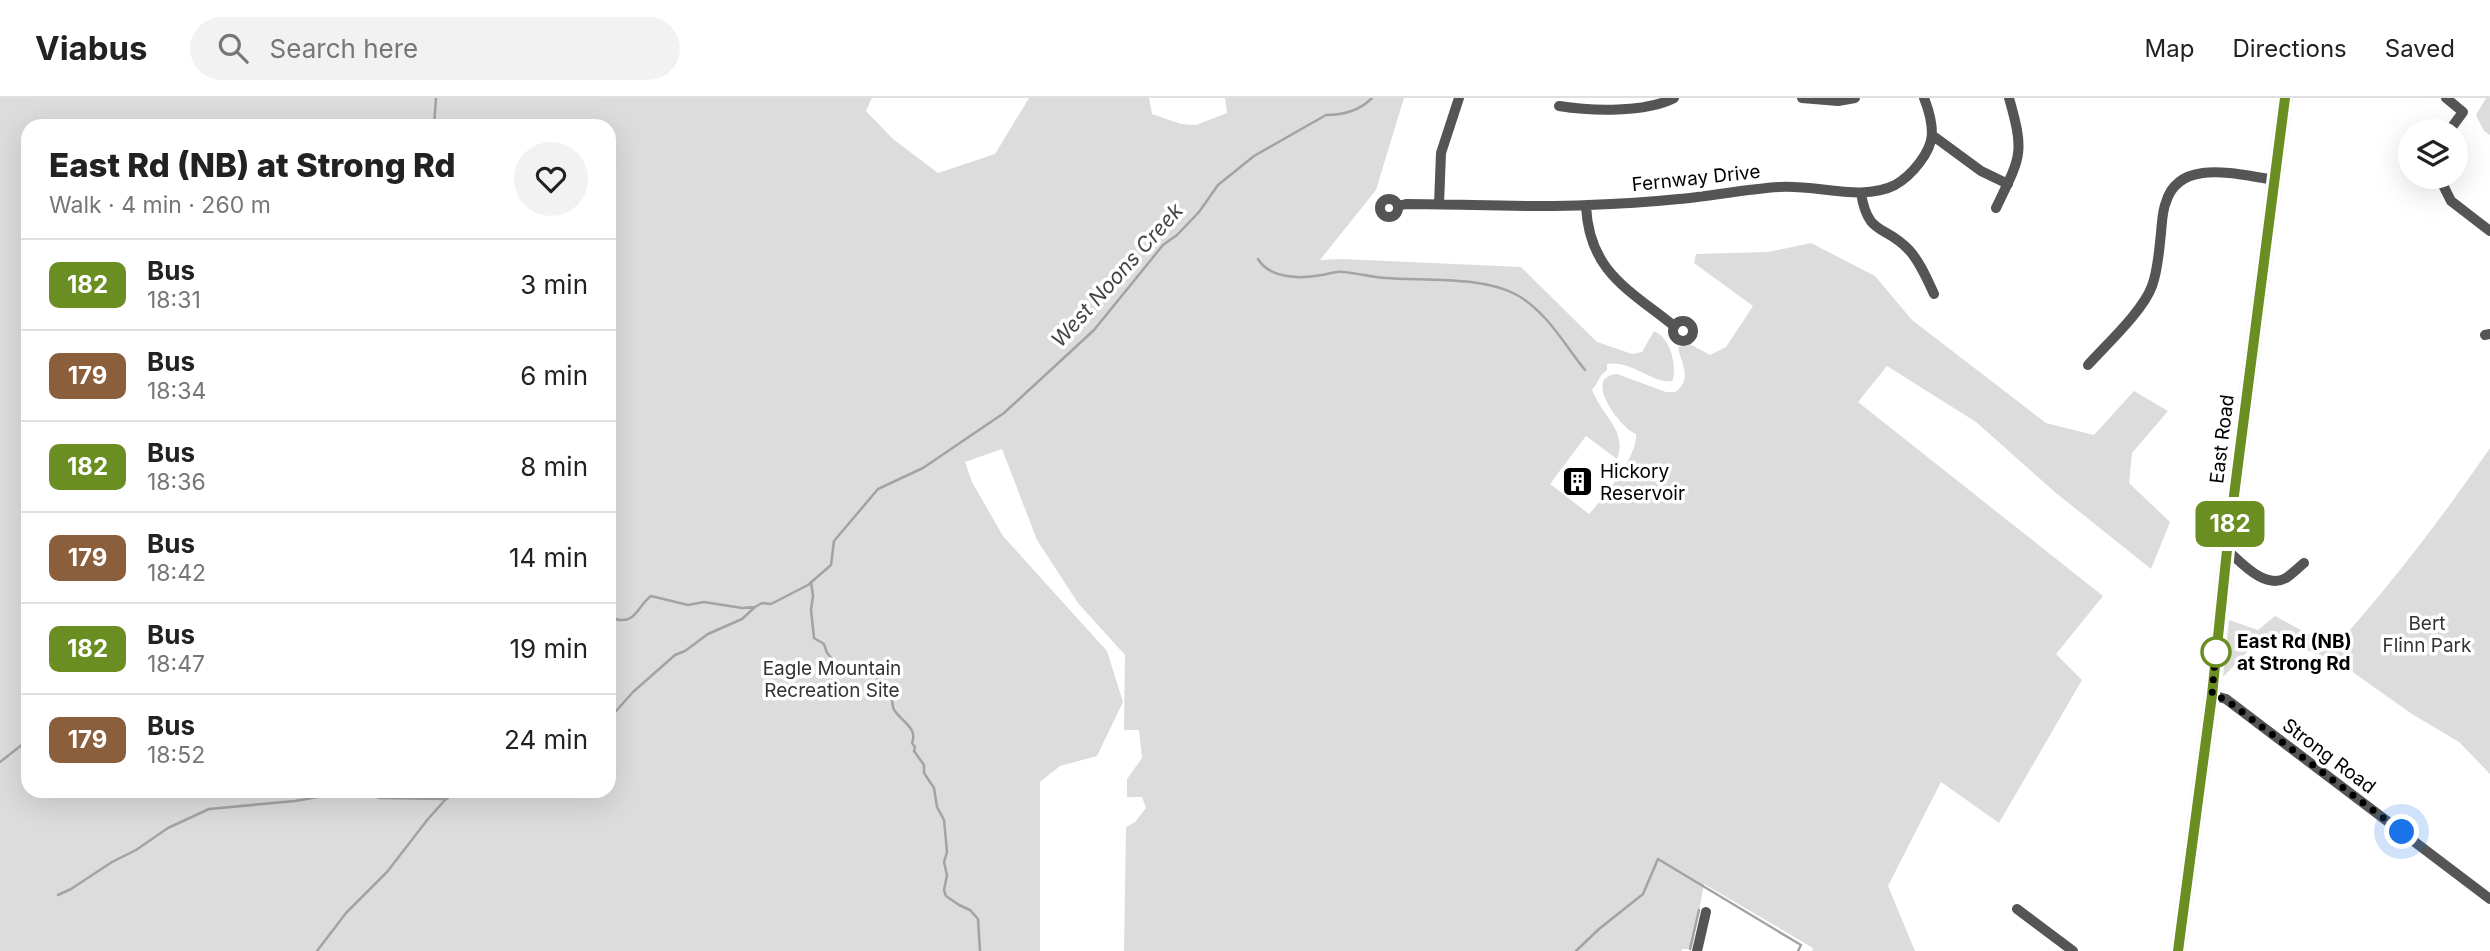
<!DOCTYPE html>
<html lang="en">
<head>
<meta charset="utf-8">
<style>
  body { margin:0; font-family:Inter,sans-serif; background:#f2f2f2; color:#222; height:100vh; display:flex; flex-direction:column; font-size:26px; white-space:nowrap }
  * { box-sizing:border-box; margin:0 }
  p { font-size:23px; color:#767676 }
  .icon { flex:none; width:38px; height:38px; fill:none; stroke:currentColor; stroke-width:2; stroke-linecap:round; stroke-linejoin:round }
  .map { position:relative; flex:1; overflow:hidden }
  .side { position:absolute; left:21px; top:21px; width:595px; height:679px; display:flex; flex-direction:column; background:#fff; border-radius:21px; box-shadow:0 7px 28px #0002 }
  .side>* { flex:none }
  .badge { padding:0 14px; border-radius:10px; font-size:24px; line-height:46px }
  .fabs { position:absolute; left:2398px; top:21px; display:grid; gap:14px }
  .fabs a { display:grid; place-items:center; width:70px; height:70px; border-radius:50%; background:#fff; box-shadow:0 7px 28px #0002; font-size:35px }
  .you { position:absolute; width:35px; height:35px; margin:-18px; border:5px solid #fff; border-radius:50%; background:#1a73e8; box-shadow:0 0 0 10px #1a73e833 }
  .map>.badge { position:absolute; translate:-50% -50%; box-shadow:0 0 0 4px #fff }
  .round { display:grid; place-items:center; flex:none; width:74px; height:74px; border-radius:37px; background:#f2f2f2 }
  .overview { display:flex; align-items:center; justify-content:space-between; height:119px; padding:0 28px }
  h1 { font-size:33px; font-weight:800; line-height:52px }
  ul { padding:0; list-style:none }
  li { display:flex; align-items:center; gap:21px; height:91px; padding:0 28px; border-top:2px solid #e0e0e0 }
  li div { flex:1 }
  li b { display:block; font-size:26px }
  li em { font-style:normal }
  li .badge { min-width:77px; font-weight:700; text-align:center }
  header { display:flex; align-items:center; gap:42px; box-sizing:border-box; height:98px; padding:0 35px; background:#fff; border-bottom:2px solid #e0e0e0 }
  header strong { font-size:33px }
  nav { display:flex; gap:38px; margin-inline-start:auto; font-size:24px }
  .search { width:490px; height:63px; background:#f2f2f2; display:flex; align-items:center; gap:18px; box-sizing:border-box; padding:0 24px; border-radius:38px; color:#767676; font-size:26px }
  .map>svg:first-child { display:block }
  .green { fill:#dcdcdc; fill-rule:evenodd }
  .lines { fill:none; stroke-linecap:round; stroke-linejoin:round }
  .stream { stroke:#a3a3a3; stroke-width:2.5 }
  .major-casing { stroke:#dbdbdb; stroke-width:16 }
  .minor { stroke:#555; stroke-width:10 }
  .major { stroke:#000; stroke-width:12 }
  .line-casing { stroke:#fff; stroke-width:16 }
  .line { stroke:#6b8e23; stroke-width:10 }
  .walk { stroke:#000; stroke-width:7; stroke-dasharray:0 12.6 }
  .stop-dot { fill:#fff; stroke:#6b8e23; stroke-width:3.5 }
  .labels { text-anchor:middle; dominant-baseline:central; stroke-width:7; stroke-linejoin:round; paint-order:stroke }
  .street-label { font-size:19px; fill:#000; stroke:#fff }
  .poi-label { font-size:19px; fill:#000; stroke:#fff; text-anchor:start }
  .park-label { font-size:19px; fill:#333; stroke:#fff }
  .stop-label { font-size:19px; font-weight:bold; fill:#000; stroke:#fff; text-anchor:start }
  .water-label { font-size:21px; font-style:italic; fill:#444; stroke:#fff }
</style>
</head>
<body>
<header>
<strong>Viabus</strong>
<div class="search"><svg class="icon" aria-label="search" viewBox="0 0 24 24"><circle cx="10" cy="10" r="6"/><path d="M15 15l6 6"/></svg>Search here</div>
<nav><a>Map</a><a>Directions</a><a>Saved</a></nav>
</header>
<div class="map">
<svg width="2490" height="853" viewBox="0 0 2490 853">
  <rect width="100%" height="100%" fill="#fff"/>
  <path class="green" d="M0 0H872L866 13 893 41 938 75 995 56 1029 0H1149L1152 16 1181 26 1196 27 1227 15 1225 0H1404L1376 92 1320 162 1342 161 1521 169 1597 244 1632 256 1642 254 1654 233C1657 235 1662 237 1664 241 1672 250 1677 273 1672 283 1652 286 1632 262 1607 266V272C1598 278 1598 287 1592 291 1601 318 1628 332 1617 361L1586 338 1550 386 1589 416C1604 399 1638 358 1636 336 1621 331 1581 278 1617 276L1666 294H1675C1693 282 1681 265 1678 249L1690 246 1710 257 1726 249 1753 208 1694 165 1696 156 1768 154 1811 145 1875 178 1912 222 2046 325 2094 337 2134 293 2168 313 2132 355 2129 385 2170 424 2151 471 2056 395 1976 324 1887 268 1858 304 2103 498 2056 556 2082 582 1999 725 1941 684 1888 788 1915 853H1812L1813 850 1704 786 1692 851H1682V853H1124L1126 729 1135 724 1146 710 1142 699H1127V681L1142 660 1139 632H1124L1125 557 1078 505 1037 442 1002 351 965 364 972 384 1003 438 1107 553 1123 604 1097 658 1060 668 1040 684V853H0ZM28 28H609V693H28Z
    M2486 0H2490V37L2484 33 2476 17Z
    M2490 350V676L2459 644 2412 616 2337 563 2287 545 2250 551 2223 579 2229 522 2258 532 2275 518 2312 538 2342 541C2396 480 2444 417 2490 350Z"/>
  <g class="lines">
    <path class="stream" d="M434 28 436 0
      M1258 161C1270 181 1301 181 1322 177 1329 176 1335 173 1343 174 1357 175 1371 179 1385 180 1425 183 1482 178 1517 197 1547 214 1564 246 1585 272
      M811 484 813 498 811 512 814 540 824 546 827 555 837 566 863 575 868 574 882 583C885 589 891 596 892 602 893 606 892 610 895 613 902 624 918 630 912 645L915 649 914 653 924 667V675L934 690 937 709 944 722 947 754 944 764 947 777 944 792 946 798 959 807 970 812 978 821 980 853
      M609 519C636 530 636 509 651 498L688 507 704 504 742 510 755 509
      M609 621 633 594 675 557 685 553 708 536 742 521 755 509 762 505 771 506 808 487 831 467 834 443 878 391 923 370 1004 315 1094 232 1163 147 1177 137 1199 114 1218 87 1254 58 1326 17C1343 17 1360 12 1372 0
      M0 664 28 642
      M358 693 380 700 444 701
      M58 797 71 791 112 764 136 752 168 730 209 711 295 703 352 693
      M1690 851 1699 812
      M317 853 346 815 387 774 428 721 445 702 457 693
      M1576 853 1599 831 1643 796 1658 761 1801 847 1798 853"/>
    <defs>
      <path id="major" d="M2178 853 2212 597 2227 452 2285 0"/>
    </defs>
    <use href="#major" class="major-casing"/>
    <path class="minor" d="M1802 0 1838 3 1855 0
      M2446 0 2463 14 2449 33
      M1559 8C1591 13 1645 15 1674 0
      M1932 37 1981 73 2008 86
      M2439 79 2451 103 2490 133
      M1861 95C1868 139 1885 126 1909 152 1920 164 1927 181 1934 196
      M1380 110a9 9 0 1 1 18 0a9 9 0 1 1-18 0Z
      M1439 106 1441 55 1459 0
      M1398 108 1406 106C1467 106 1528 110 1588 107 1618 106 1649 104 1679 101 1712 98 1746 91 1779 89 1816 86 1862 104 1895 87 1911 78 1931 55 1932 36 1932 25 1928 10 1924 0
      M1586 108C1589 173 1628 191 1674 228
      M1996 110C2021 58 2025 56 2009 0
      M1673 233a10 10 0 1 1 20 0a10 10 0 1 1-20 0Z
      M2485 237 2490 236
      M2088 267C2106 247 2143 213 2152 188 2158 172 2159 153 2161 135 2162 125 2162 114 2166 104 2180 58 2241 78 2276 82
      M2227 452C2242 465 2265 492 2286 480 2292 476 2298 470 2304 465
      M2212 597 2226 601 2490 801
      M2017 811 2073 853
      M1697 853 1706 814"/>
    <use href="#major" class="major"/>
  </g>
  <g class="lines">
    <defs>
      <path id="line" d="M2178 853 2212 597 2227 452 2285 0"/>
    </defs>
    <use href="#line" class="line-casing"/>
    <use href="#line" class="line"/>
    <path class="walk" d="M2216 554V549L2212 597 2225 601 2402 734"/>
  </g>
  <defs>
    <symbol id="building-square" viewBox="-11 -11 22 22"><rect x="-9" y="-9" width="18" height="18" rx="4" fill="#000" stroke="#fff"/><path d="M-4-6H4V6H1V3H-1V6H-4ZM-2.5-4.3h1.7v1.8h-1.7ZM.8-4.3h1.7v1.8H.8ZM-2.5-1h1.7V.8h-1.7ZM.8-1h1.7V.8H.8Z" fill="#fff"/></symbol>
  </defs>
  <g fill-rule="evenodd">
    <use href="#building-square" x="1560" y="366" width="35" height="35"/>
  </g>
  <circle class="stop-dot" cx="2216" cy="554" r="14"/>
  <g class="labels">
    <g class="street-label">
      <text transform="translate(1696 80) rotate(-6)">Fernway Drive</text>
      <text transform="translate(2222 341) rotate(-83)">East Road</text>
      <text transform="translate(2329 658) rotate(37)">Strong Road</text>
    </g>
    <g class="poi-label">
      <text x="1600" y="373">Hickory<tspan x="1600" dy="22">Reservoir</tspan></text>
    </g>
    <g class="park-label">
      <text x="2427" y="525">Bert<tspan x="2427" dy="22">Flinn Park</tspan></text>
      <text x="832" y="570">Eagle Mountain<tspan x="832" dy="22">Recreation Site</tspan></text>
    </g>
    <g class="stop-label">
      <text x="2237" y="543">East Rd (NB)<tspan x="2237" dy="22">at Strong Rd</tspan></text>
    </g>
    <g class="water-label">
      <text transform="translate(1117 177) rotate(-48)">West Noons Creek</text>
    </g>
  </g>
</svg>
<div class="fabs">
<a><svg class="icon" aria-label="layers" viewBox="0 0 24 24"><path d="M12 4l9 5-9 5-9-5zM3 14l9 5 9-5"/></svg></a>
</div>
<div class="you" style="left:2402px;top:734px"></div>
<b class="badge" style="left:2230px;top:426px;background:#6b8e23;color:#fff">182</b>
<section class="side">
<div class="overview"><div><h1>East Rd (NB) at Strong Rd</h1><p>Walk · 4 min · 260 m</p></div><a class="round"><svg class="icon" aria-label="heart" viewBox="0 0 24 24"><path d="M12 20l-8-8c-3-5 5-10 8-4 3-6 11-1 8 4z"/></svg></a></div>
<ul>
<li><span class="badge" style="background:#6b8e23;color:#fff">182</span><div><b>Bus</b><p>18:31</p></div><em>3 min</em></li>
<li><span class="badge" style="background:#8b5e3c;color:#fff">179</span><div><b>Bus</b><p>18:34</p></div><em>6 min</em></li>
<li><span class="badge" style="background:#6b8e23;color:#fff">182</span><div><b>Bus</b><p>18:36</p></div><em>8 min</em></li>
<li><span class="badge" style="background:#8b5e3c;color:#fff">179</span><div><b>Bus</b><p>18:42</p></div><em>14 min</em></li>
<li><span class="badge" style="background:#6b8e23;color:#fff">182</span><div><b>Bus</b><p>18:47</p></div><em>19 min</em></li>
<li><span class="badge" style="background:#8b5e3c;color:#fff">179</span><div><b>Bus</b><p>18:52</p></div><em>24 min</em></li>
</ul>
</section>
</div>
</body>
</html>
